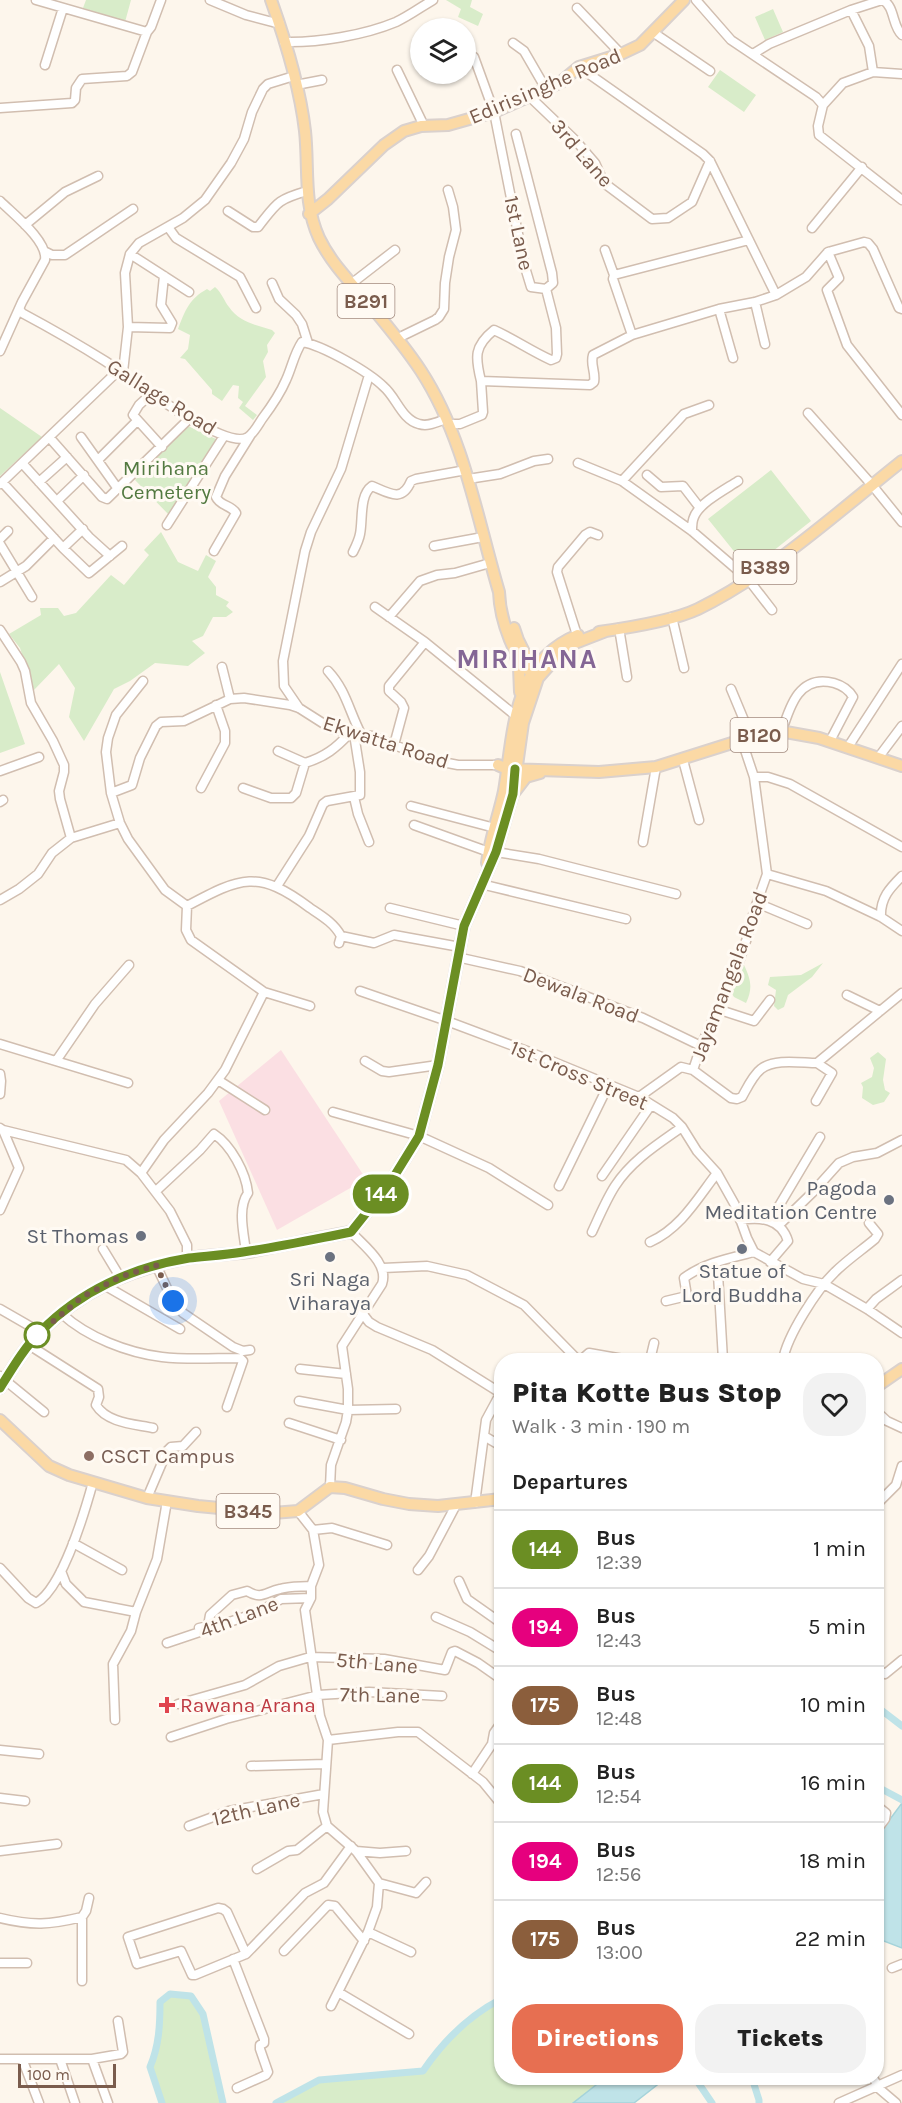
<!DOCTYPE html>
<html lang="en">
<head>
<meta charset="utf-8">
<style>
  body { margin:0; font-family:Karla,sans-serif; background:#f2f2f2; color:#222; height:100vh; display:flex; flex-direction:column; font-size:22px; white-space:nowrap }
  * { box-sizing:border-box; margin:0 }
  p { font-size:20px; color:#767676 }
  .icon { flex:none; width:33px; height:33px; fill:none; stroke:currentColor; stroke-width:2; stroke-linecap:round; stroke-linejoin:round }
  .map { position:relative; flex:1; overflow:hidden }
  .panel { position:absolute; left:494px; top:1353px; width:390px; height:732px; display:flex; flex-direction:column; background:#fff; border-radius:24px; box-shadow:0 2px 4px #0004 }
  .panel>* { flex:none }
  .badge { padding:0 12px; border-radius:20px; font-size:21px; line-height:39px }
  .controls { position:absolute; left:410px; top:18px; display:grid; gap:12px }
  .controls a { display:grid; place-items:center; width:66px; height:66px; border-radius:50%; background:#fff; box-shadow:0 2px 4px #0004; font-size:30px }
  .scale { position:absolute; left:18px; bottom:15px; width:98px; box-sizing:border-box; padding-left:6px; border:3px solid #7a5c4d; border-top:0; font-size:16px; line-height:21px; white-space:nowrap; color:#7a5c4d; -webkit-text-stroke:4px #fffaf3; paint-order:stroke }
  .you { position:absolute; width:30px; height:30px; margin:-15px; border:4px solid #fff; border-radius:50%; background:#1a73e8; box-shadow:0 0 0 9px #1a73e833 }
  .map>.badge { position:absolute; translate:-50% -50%; box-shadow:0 0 0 3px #fff }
  h2 { padding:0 18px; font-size:22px; line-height:54px }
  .round { display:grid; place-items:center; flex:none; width:63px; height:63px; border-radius:24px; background:#f2f2f2 }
  .head { display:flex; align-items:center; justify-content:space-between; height:102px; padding:0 18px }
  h1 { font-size:28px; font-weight:800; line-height:45px }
  .primary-button { display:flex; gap:12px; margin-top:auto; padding:12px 18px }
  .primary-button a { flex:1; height:69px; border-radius:24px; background:#e76f51; color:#fff; font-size:24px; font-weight:800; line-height:69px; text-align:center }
  .primary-button a+a { background:#f2f2f2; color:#222 }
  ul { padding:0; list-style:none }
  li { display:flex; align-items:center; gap:18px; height:78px; padding:0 18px; border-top:2px solid #e0e0e0 }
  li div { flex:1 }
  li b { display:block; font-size:22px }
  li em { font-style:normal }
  li .badge { min-width:66px; font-weight:700; text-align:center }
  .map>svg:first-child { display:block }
  .medical { fill:#fbdfe3 }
  .green { fill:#d8ecc9 }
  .water { fill:#bfe3e8; stroke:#a5d3da; stroke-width:1.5 }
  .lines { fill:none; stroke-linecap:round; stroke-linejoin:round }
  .canal { stroke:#bfe3e8; stroke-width:7 }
  .minor-casing { stroke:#d1beb0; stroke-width:11 }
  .major-casing { stroke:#dad1cd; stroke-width:14 }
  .minor { stroke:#fff; stroke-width:8 }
  .major { stroke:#fbd9a5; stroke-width:10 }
  .line-casing { stroke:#fff; stroke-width:14 }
  .line { stroke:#6b8e23; stroke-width:9 }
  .walk { stroke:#7a5c4d; stroke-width:6; stroke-dasharray:0 10.8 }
  .worship-dot { fill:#6b7280; stroke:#fffaf3; stroke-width:2 }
  .stop-dot { fill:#fff; stroke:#6b8e23; stroke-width:3 }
  .education-dot { fill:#8d6e63; stroke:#fffaf3; stroke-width:2 }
  .health-dot { fill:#e0444e; stroke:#fffaf3; stroke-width:2 }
  .labels { text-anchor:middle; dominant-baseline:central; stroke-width:6; stroke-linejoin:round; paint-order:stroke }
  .shield { fill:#fffaf3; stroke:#a28b7f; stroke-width:1.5 }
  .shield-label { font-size:20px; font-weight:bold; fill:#7a5c4d }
  .street-label { font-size:21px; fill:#7a5c4d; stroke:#fffaf3 }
  .park-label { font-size:21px; fill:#537a41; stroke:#fffaf3 }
  .worship-label { font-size:21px; fill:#5b616d; stroke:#fffaf3; text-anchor:end }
  .education-label { font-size:21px; fill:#785e54; stroke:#fffaf3; text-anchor:start }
  .health-label { font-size:21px; fill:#be3a42; stroke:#fffaf3; text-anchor:start }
  .district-label { font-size:27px; font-weight:bold; letter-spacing:1.5px; fill:#846695; stroke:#fffaf3 }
</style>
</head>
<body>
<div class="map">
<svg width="902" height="2103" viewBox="0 0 902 2103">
  <rect width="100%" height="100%" fill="#fdf6ec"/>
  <path class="medical" d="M281 1050 366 1179 277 1230 219 1101Z"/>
  <path class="green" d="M86 0H131L125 22 83 8Z
    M446 0H472L470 7 483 14 478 26 458 17 461 9Z
    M773 9 783 32 765 40 755 17Z
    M720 70 756 95 744 112 708 87Z
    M215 287C222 293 224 301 229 307 239 322 256 325 272 330L275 333 267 345 268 352 263 361 266 377 245 406 257 415 253 420 239 408 243 402 238 398 239 386 233 385 222 401 212 394V390L185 359 180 358 188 349 190 335 178 329C185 311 189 299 207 289L210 291Z
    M0 408 42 437 0 476Z
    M188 426 218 440 169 515 135 480Z
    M771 470 811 521 749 570 708 519Z
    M161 532 178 562 198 571 206 555 216 561 208 577 216 587V595L229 602 226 606 233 612 226 617H213L203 636 192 641 205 653 188 666 155 663 130 681 114 689 84 741 69 717 75 688 59 664 34 690 20 648 9 634 41 615 40 608H58L64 616 76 613 111 575 124 585 149 555 144 550Z
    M0 672 25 744 0 753Z
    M823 963 812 977 788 995 784 1007 778 1010 774 1006 776 990 768 985 770 977 801 975Z
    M744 965C751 980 753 988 746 1003L734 997 731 992Z
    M878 1052 886 1059 883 1080 885 1090 890 1093 884 1102 873 1105 862 1098 863 1087 861 1083 872 1077 874 1068 870 1058Z
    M170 1994 191 1996 203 2014 223 2103H162L150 2067C159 2046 160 2025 160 2002Z
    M501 1999V2078H605L573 2103H276L319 2080 423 2071C444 2041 468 2016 501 1999Z"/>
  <path class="water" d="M902 1803V1948L876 1938V1838Z
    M605 2078H666L634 2103H573Z"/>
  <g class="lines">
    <path class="canal" d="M876 1706 902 1726
      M876 1786 902 1800
      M695 2078 712 2103
      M752 2078 759 2100V2103
      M162 2103 150 2067C159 2046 160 2025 160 2002L170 1994 191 1996 203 2014 223 2103
      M276 2103 319 2080 423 2071C444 2040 468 2016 501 1999"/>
    <defs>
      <path id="minor" d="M36 0 147 32 151 27 161 0
        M210 0 246 15 280 24
        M696 0 731 40 816 97 823 105 818 126 819 135 902 200
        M883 0C895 7 892 26 902 35
        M577 8 621 54
        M851 10 869 46 873 72
        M654 33 710 71
        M284 42C318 43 365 35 396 22 409 16 421 7 433 0
        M513 43 524 51 546 89
        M753 54 769 44 851 10 882 0
        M474 57 494 112 524 264 531 287 546 289 556 328 557 354 556 358 551 360C531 351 514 339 494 330 474 346 475 357 481 381
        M45 65 63 8
        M579 67 703 154 710 161 776 295
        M397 70 424 126
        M296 85 322 80
        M528 95 576 141 595 163 604 183 652 219 668 218 692 202 710 161
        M823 105 843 83 873 72 902 74
        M0 108 72 103 75 100 76 88 82 79 127 76 132 72 147 32
        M516 134 552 273 553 283 546 289
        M0 201C13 214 48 241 45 260L22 302 0 351
        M228 211 253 227H258C277 203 276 200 307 191
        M25 225 65 192 98 176
        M168 227 176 238 240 277 256 308
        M812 228 862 167
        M605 250 614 275
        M46 252 52 255H65L133 209
        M828 252 839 278 827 290 847 345 902 415
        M130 254 189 292
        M272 283 279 299 296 315 302 324 308 343
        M351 284 395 250
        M755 302 765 344
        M719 309 733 358
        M20 310 22 313C50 328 78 344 105 361 128 376 225 452 248 437 254 433 258 425 262 419 271 407 280 394 286 380 292 367 294 354 302 342 322 345 369 372 384 387 396 397 402 420 419 424 428 427 437 422 446 419
        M128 327 170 328 172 323 161 305 164 276
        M632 335 719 309 755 302 776 295 806 277 828 252 864 242 868 243 873 249 899 308 902 309
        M398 338 435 320 439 317 444 309 445 283 449 257 456 230 453 207 448 190
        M123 372 128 327 125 273 130 254 139 243 183 218 205 200 231 163 244 139 252 112 263 89 268 84 294 76
        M151 394 139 405 133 415 162 447
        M808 413 872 485 902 522
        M448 424H460L482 415 483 412 481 381 590 385 594 382C596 372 590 365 593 355L632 335 613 279 614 275 749 240
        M49 437 102 497 107 499 190 418
        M81 437 118 489
        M98 460 137 421
        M22 463 89 537 110 556
        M578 463 622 481 692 531 748 579 772 610
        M647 475 661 487 683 486 700 508
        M468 479 500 474 534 461 548 459
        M622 481 684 414 709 405
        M2 482 63 548 89 573 122 546
        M39 482 67 457
        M0 484 119 370
        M58 500 84 475
        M167 525 224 436
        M692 531C692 526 692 521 694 517 699 503 726 489 738 481
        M0 539 8 531
        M0 544 32 597
        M434 546 483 537
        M63 548 83 529
        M214 551 236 513C231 505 220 506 216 497L225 476 250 436
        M353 552C356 546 359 540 360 534 363 520 359 495 372 486 389 493 402 503 411 481L416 479 466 470
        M0 582 26 566 54 538
        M375 607 425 642 516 716
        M389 617 420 581 437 575 455 573 490 563
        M672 617 684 668
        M619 628 627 677
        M0 630 21 662 25 671 31 703 53 741 64 765V772L59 791 60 799 71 838
        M577 635 557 572 558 567 585 535 590 532 598 535
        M222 667 230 699
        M328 671C346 690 349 711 361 734
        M143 681 116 715 108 738 106 752 111 793 120 823 128 839 165 890 187 906C241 877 258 869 310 908 322 916 334 923 341 936L339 943
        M731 689 751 737
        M299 708 284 686 283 661 305 551 311 532 341 469 369 375
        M782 731C790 705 800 674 834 683 841 685 849 690 853 697L830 741
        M394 745 404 708 401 702 389 691V686L425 642
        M848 747 902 664
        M278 751 305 763
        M878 758 902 726
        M683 760 699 820
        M305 763C325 757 336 748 350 733
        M0 771 39 757
        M754 777H768L790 784 902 847
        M201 788 225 743V731L216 705
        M243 788 271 798H291L296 793 305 763
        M111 793 132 785 140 758 156 726 161 722 184 721 230 699 244 698 290 705 299 708 332 729 354 734 372 736 432 760 458 765H498
        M354 797 358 814 369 842
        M0 802 3 800
        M411 806 495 828
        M414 825 489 852
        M643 842 656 767
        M496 852 539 859 676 894
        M767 874 826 891 881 917 902 931
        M481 884 626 919
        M277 886 309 836 323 804 327 801 360 795V772L354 734
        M0 900 19 889 38 874 52 853 71 838 120 823
        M757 903 807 924
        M187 906 186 930 191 940 264 992 310 1006
        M390 908 464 926
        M881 917C880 898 890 888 902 876
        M341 936 374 943 394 935 460 947
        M457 957 520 971 643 1018 701 1046
        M360 991 447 1021 532 1053 639 1097 673 1118 682 1127 697 1151 717 1173 735 1205 747 1238 754 1252 803 1279 824 1284 867 1309 902 1333
        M847 995 880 1011
        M717 1009 754 1021 770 1000
        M0 1044 128 1083
        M56 1061 95 1004 129 965
        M365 1061 382 1071 389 1072 438 1065
        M693 1070 701 1046 739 962 748 935 754 911 767 874 754 777 742 741
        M0 1074 1 1081 0 1094
        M218 1080 265 1110
        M639 1097 681 1067 693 1070 731 1098 737 1099 742 1097C747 1088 753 1075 761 1069 775 1058 801 1063 817 1063L902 993
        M816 1101 832 1073 817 1063
        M333 1112 419 1136 489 1168 548 1205
        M0 1128 3 1130 126 1160 141 1173 170 1211 187 1245V1259
        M141 1173 164 1140 208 1093 225 1070 264 992
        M602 1176 651 1105
        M559 1186 608 1086
        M156 1191 200 1150 214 1134C231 1145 246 1173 248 1193 237 1208 244 1234 246 1252
        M0 1210 19 1168 3 1130
        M740 1220C760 1217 781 1218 788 1241L770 1262
        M770 1221 820 1137
        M779 1225 812 1193 839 1163 853 1157 877 1153 902 1140
        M592 1232C599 1217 606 1200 615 1186 632 1160 658 1144 682 1127
        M650 1242C681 1228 697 1199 717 1173
        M103 1249 120 1277
        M715 1263 718 1274 723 1360
        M156 1265 173 1301 183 1313 233 1347 243 1351 250 1350
        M383 1268 427 1266 467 1275 524 1305 578 1360
        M104 1285 180 1329
        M666 1301 687 1296 684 1278C704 1263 730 1258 754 1252
        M0 1309 40 1332
        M867 1309 876 1299 902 1280
        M362 1313 369 1322 377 1327 432 1350 499 1392V1396L486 1420 475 1503
        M62 1314C87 1337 128 1353 162 1357 187 1360 215 1358 240 1358L243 1361 227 1407
        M29 1345 98 1389 99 1397 96 1405C107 1423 134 1424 153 1428
        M581 1360 589 1353 629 1360
        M650 1360 654 1343
        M783 1360C787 1336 817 1289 835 1272 847 1260 862 1250 875 1239L878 1234 869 1223
        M300 1369 346 1374
        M0 1376 44 1412
        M299 1401 348 1410 396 1409
        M876 1411 887 1421 902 1428
        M289 1423 341 1440
        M484 1436 501 1446
        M330 1487 331 1465 346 1422 348 1410V1389L342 1346 382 1284C389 1264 364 1246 351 1232
        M147 1498 167 1451 171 1447 183 1446 196 1432
        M876 1505 896 1485 902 1466
        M298 1511 313 1530 319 1565 311 1586V1598L305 1610 320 1716 328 1740 323 1812 327 1826 356 1851 379 1883 377 1907 368 1932 331 2006
        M313 1530 332 1528 387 1545
        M73 1543 122 1570
        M0 1568 28 1598 36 1603C62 1589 85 1511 93 1482
        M418 1570 429 1556 456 1505
        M61 1571 66 1584 84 1602 136 1612
        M459 1581 467 1599 501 1623
        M436 1617 470 1632 501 1651
        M199 1628 208 1626 210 1615 232 1595 247 1591C262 1600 265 1592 280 1589 290 1586 301 1587 311 1586
        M167 1643 259 1612 281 1599 311 1598
        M876 1668 885 1674 902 1660
        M178 1704 245 1685 279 1666 310 1657 384 1659 445 1670 452 1652 455 1651 478 1663 498 1677 501 1676
        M115 1720 113 1664 131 1631 136 1612 157 1559 167 1501
        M171 1737 226 1719 318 1695 369 1692 442 1696
        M328 1740 398 1732H418L483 1782 501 1804
        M0 1750 39 1754
        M251 1766 326 1764
        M472 1774 492 1744 494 1733 501 1723
        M0 1798 25 1801
        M876 1805 886 1813 885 1819 876 1831
        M189 1826 229 1811 324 1794
        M0 1851 57 1844
        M356 1851 380 1853 406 1851
        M257 1869 288 1851 297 1850 327 1826
        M379 1883 416 1893 426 1882
        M82 1917V1981
        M0 1918C33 1926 49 1925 82 1917L86 1911 89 1898
        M368 1932 411 1952
        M284 1951 328 1905 335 1906 364 1941
        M246 1954 227 1912 223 1909 218 1908 128 1937 137 1964 181 1951 192 1975H195L246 1954 305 1893 324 1883 351 1846
        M233 1959 264 2039V2043L260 2045V2049L268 2072 266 2075 237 2088
        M0 1963H27
        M892 1968 902 1964
        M338 1992 409 2034
        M0 2059H92L121 2054 123 2052 118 2021
        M60 2059 75 2103
        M92 2059 108 2103
        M23 2061 39 2103
        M873 2078 878 2086
        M876 2086 896 2103
        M839 2103 902 2075"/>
      <path id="major" d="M271 0C286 42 300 87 305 131 309 168 303 203 319 238 330 261 348 280 365 299 385 323 404 345 421 371 464 437 477 518 499 592 500 619 514 663 538 678
        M309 214 328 199 384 145 404 131 421 126 448 125 494 112 561 82 579 67 621 54 640 45 684 0
        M514 628C518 643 527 661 540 670
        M599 632C627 628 673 621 698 609 770 574 839 511 902 461
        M516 657 519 667 520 692
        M498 765 507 769 599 772 656 767 751 737 780 731 819 738 902 766
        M513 794 526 777 540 773
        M487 863C490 838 499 815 504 791 514 731 512 662 578 635
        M876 1387 902 1369
        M0 1388C12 1369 24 1348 40 1332 81 1291 128 1270 184 1259 205 1255 227 1255 248 1252 282 1246 317 1238 351 1232L390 1183 419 1136 438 1065 464 926 496 852 513 794 523 723 538 678 561 652 575 643 606 631
        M0 1420 49 1466 69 1475 147 1498 198 1506 273 1513 298 1511 330 1487 345 1488 383 1499 409 1504 438 1506 501 1499"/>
    </defs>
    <use href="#minor" class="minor-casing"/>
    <use href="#major" class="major-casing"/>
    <use href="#minor" class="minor"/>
    <use href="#major" class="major"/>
  </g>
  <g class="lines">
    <defs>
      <path id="line" d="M0 1388C12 1369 24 1348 40 1332 80 1291 133 1267 189 1258 207 1256 225 1255 243 1252 279 1247 315 1239 351 1232L390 1183 419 1136 438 1065 464 926 496 852 513 794 515 769"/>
    </defs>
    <use href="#line" class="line-casing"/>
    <use href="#line" class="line"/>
    <path class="walk" d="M37 1335 82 1297 120 1277 156 1265 173 1301"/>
  </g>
  <g class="worship-dot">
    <circle cx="889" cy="1200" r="6"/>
    <circle cx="141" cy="1236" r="6"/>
    <circle cx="742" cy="1249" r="6"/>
    <circle cx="330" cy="1257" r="6"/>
  </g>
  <circle class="stop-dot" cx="37" cy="1335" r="12"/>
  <circle class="education-dot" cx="89" cy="1456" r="6"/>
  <path class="health-dot" d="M164 1696h6v6h6v6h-6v6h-6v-6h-6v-6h6z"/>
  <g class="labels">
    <g class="shield">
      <rect x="337.5" y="284" width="57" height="34" rx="4.5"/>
      <rect x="733.5" y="550" width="63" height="34" rx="4.5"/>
      <rect x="730.5" y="718" width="57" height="34" rx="4.5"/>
      <rect x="216.5" y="1494" width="63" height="34" rx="4.5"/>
    </g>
    <g class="shield-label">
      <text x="366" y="301">B291</text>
      <text x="765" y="567">B389</text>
      <text x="759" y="735">B120</text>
      <text x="248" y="1511">B345</text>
    </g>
    <g class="street-label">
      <text transform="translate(545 86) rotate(-23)">Edirisinghe Road</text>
      <text transform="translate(582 153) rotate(49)">3rd Lane</text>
      <text transform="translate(519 233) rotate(78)">1st Lane</text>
      <text transform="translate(162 397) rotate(32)">Gallage Road</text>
      <text transform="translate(386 742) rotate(18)">Ekwatta Road</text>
      <text transform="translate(729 976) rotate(-69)">Jayamangala Road</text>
      <text transform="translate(581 995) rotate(21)">Dewala Road</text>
      <text transform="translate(579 1075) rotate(23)">1st Cross Street</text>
      <text transform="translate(239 1617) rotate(-21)">4th Lane</text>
      <text transform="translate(377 1663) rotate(5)">5th Lane</text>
      <text transform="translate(380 1695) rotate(1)">7th Lane</text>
      <text transform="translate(256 1809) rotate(-13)">12th Lane</text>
    </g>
    <g class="park-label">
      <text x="166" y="468">Mirihana<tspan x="166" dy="24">Cemetery</tspan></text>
    </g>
    <g class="worship-label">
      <text x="877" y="1188">Pagoda<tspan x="877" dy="24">Meditation Centre</tspan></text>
      <text x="129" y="1236">St Thomas</text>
      <text x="742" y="1271" text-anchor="middle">Statue of<tspan x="742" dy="24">Lord Buddha</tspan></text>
      <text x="330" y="1279" text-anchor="middle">Sri Naga<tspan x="330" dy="24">Viharaya</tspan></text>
    </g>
    <g class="education-label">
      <text x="101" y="1456">CSCT Campus</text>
    </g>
    <g class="health-label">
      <text x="180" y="1705">Rawana Arana</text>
    </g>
    <g class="district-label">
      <text x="527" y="659">MIRIHANA</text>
    </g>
  </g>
</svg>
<div class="controls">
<a><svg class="icon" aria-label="layers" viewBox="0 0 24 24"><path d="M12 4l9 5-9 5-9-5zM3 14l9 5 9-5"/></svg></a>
</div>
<div class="scale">100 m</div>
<div class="you" style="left:173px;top:1301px"></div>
<b class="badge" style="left:381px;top:1194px;background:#6b8e23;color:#fff">144</b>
<section class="panel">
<div class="head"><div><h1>Pita Kotte Bus Stop</h1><p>Walk · 3 min · 190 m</p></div><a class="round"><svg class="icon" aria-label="heart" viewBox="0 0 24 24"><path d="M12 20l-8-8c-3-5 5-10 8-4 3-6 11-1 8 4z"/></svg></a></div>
<h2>Departures</h2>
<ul>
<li><span class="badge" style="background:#6b8e23;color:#fff">144</span><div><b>Bus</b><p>12:39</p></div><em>1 min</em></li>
<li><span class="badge" style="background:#e6007e;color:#fff">194</span><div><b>Bus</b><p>12:43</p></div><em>5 min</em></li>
<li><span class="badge" style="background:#8b5e3c;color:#fff">175</span><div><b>Bus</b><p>12:48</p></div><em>10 min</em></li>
<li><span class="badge" style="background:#6b8e23;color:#fff">144</span><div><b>Bus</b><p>12:54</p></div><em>16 min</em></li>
<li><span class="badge" style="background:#e6007e;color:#fff">194</span><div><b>Bus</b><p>12:56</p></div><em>18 min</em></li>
<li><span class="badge" style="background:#8b5e3c;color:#fff">175</span><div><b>Bus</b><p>13:00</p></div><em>22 min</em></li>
</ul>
<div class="primary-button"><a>Directions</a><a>Tickets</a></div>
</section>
</div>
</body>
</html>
